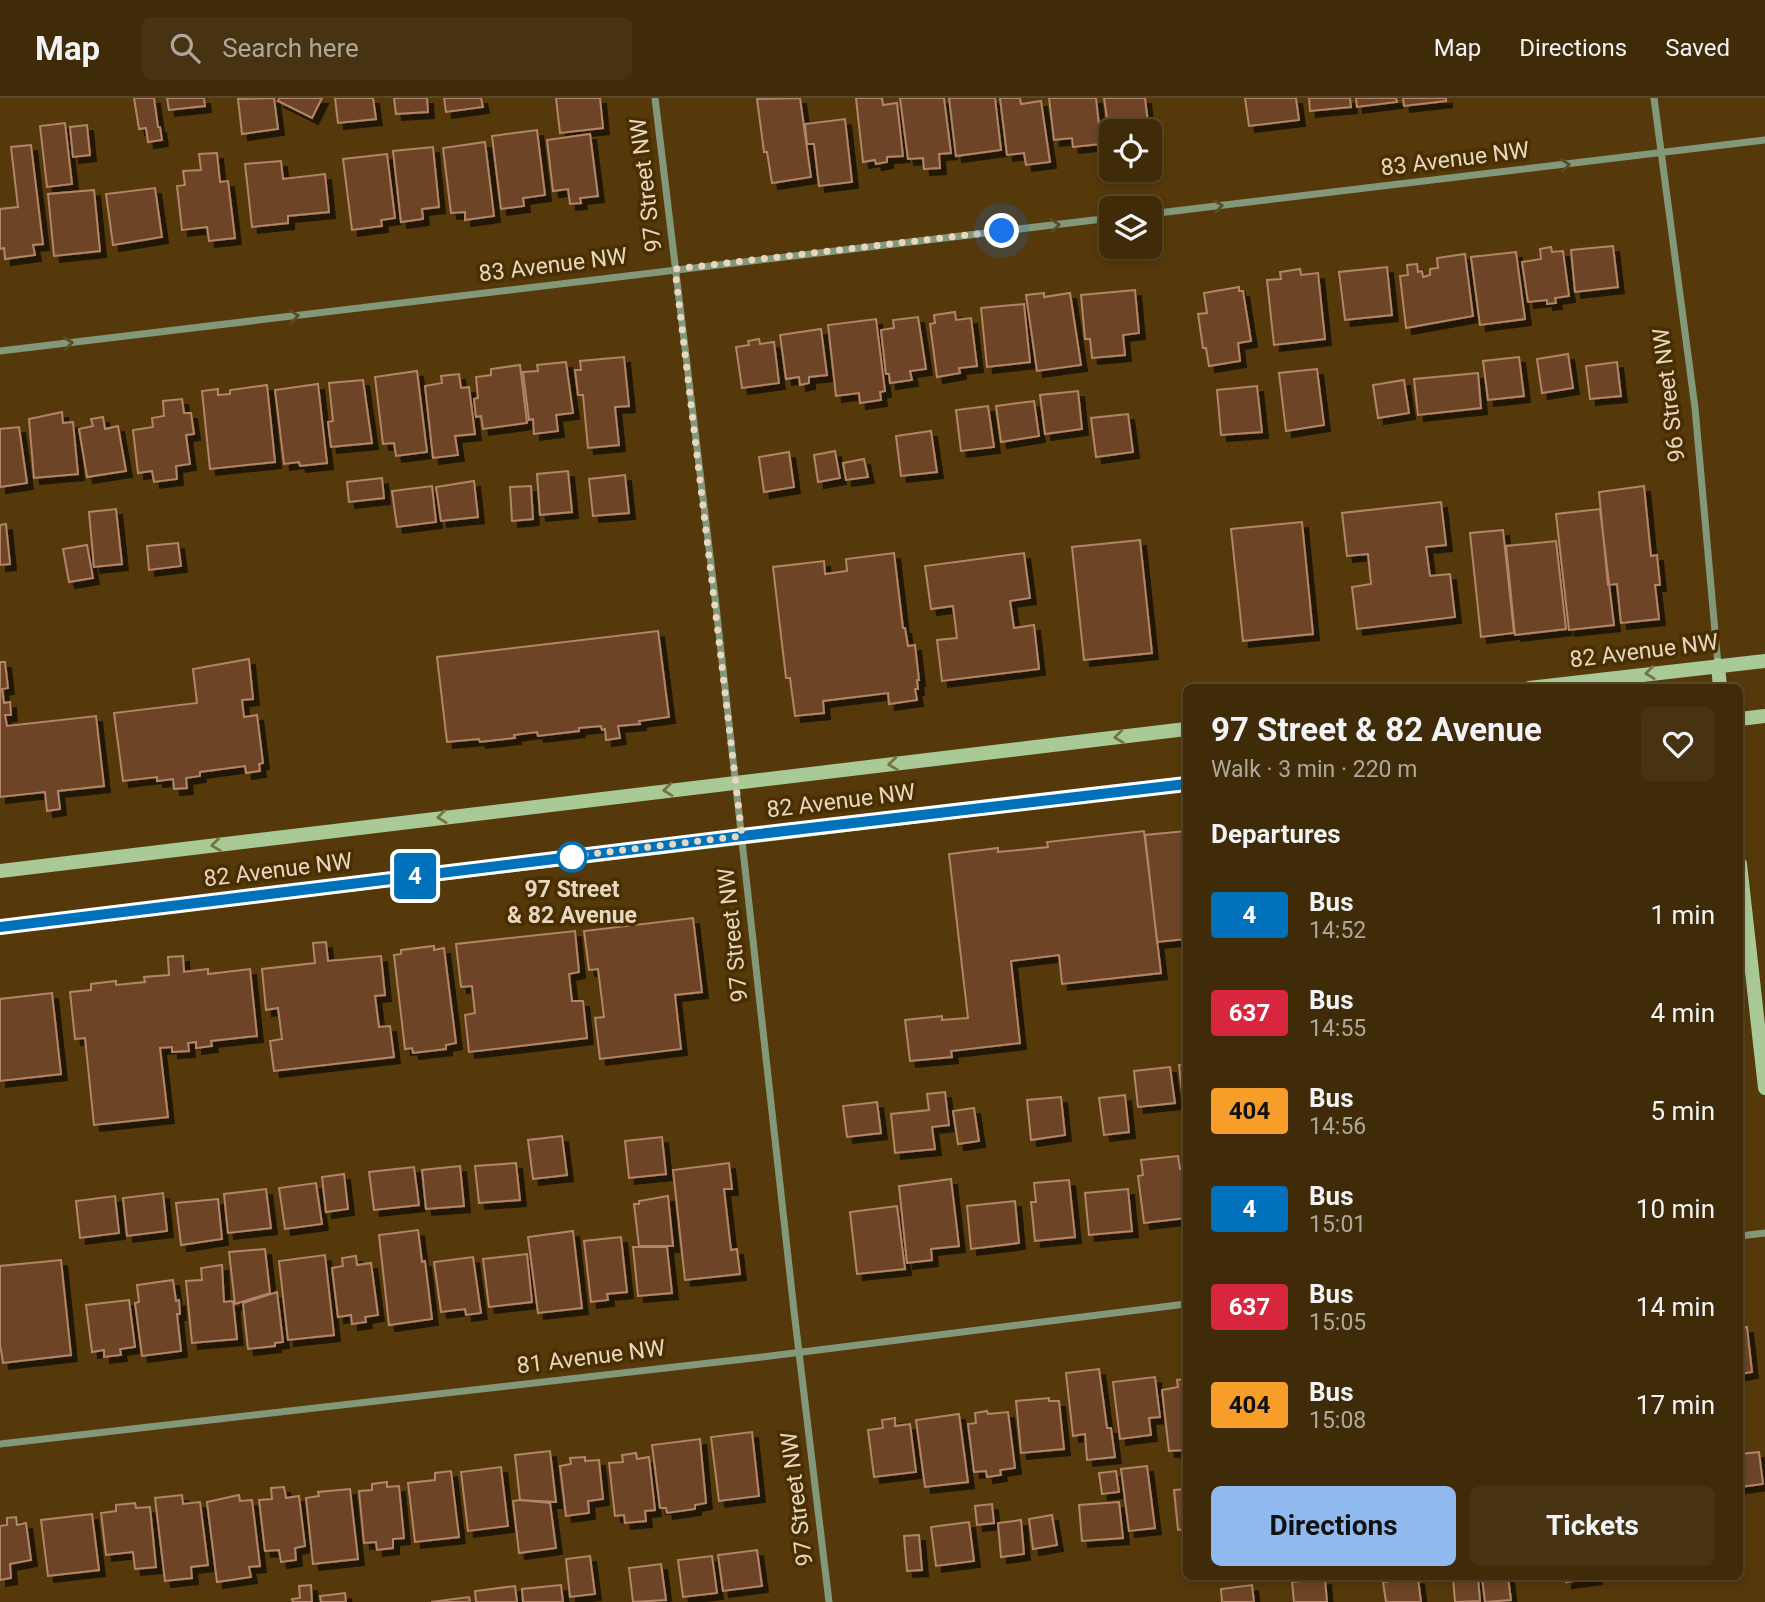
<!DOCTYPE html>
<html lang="en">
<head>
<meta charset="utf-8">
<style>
  body { margin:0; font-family:Roboto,sans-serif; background:#473312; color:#f1f3f6; height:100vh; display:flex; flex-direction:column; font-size:26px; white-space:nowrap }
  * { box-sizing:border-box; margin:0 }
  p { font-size:23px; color:#aea79c }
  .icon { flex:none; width:38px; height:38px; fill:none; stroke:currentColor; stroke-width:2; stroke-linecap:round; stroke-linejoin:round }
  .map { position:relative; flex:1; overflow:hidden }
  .panel { position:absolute; left:1183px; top:586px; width:560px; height:896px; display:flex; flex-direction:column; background:#402b08; border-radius:10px; box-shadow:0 4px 10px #0003,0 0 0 2px #594729 }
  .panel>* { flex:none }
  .badge { padding:0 14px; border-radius:5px; font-size:24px; line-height:46px }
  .tools { position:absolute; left:1099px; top:21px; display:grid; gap:14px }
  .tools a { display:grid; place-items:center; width:63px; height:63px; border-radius:10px; background:#402b08; box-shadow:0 4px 10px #0003,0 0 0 2px #594729; font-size:35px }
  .you { position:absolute; width:35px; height:35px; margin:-18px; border:5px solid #fff; border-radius:50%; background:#1a73e8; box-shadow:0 0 0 10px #1a73e833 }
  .map>.badge { position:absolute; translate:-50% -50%; box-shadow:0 0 0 4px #fff }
  h2 { padding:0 28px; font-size:26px; line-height:63px }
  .round { display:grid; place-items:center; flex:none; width:74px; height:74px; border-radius:10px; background:#473312 }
  .overview { display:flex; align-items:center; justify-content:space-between; height:119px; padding:0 28px }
  h1 { font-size:33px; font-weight:700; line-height:52px }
  .action { display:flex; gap:14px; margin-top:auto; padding:14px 28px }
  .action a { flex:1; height:80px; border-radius:10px; background:#90b9f0; color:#111; font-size:28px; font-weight:700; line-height:80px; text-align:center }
  .action a+a { background:#473312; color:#f1f3f6 }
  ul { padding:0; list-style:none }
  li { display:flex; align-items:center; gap:21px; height:98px; padding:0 28px }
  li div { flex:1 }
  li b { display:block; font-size:26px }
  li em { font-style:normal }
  li .badge { min-width:77px; font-weight:700; text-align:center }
  header { display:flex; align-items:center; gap:42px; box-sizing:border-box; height:98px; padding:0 35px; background:#402b08; border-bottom:2px solid #594729 }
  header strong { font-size:33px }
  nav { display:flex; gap:38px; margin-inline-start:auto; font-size:24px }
  .search { width:490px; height:63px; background:#473312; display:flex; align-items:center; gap:18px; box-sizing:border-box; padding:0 24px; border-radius:10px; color:#aea79c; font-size:26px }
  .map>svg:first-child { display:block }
  .building { fill:#6d4428; stroke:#b28567; stroke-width:2; filter:url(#shadow) }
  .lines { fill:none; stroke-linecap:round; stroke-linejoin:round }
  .street { stroke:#839878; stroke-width:7 }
  .secondary { stroke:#a9ca96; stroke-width:14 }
  .oneway { stroke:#5a4e24 }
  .oneway2 { stroke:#747444 }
  .line-casing { stroke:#fff; stroke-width:16 }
  .line { stroke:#0072bc; stroke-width:10 }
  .walk { stroke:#e7d6c0; stroke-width:7; stroke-dasharray:0 12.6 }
  .stop-dot { fill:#fff; stroke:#0072bc; stroke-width:3.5 }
  .labels { text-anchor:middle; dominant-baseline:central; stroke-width:7; stroke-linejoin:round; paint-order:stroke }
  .street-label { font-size:23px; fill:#e7d6c0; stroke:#492e00 }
  .stop-label { font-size:23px; font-weight:bold; fill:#e7d6c0; stroke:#492e00 }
</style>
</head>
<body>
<header>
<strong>Map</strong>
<div class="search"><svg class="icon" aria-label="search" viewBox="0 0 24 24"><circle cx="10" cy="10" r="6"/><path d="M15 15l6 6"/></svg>Search here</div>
<nav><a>Map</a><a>Directions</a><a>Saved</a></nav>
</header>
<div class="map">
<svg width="1765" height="1504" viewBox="0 0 1765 1504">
  <defs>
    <filter id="shadow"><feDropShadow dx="6" dy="6" stdDeviation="0" flood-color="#0009"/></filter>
  </defs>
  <rect width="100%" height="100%" fill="#55390b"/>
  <path class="building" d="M134 0H154L158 29H160L162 42 148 44 146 30 139 31Z
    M167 0H204L205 8 169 12Z
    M274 0 278 31 242 36 238 1Z
    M279 0H322L312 20 278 3Z
    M335 0H373L376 21 338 25Z
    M394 0H427L428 14 396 16Z
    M444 0H481L483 9 446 14Z
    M556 0H600L603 30 560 35Z
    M800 0 811 79 772 85 767 54H764L757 1Z
    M856 0H882L883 7 897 5 903 58 887 59V64L876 66 875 62 863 64Z
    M900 0H944L951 55 939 56 940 70 924 71 923 60 908 61Z
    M949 0H995L1001 52 956 58Z
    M1000 0H1020L1021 6 1041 3 1050 64 1026 67 1024 55 1007 57Z
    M1049 0H1096L1101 46 1073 49 1072 40 1054 42Z
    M1104 0H1145L1149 33H1111L1110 41Z
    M1245 0H1296L1299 22 1249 28Z
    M1309 0H1350L1351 9 1310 13Z
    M1356 0H1396L1397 4 1357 9Z
    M1403 0H1446V3L1404 8Z
    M845 21 852 84 819 88 814 46H807L805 26Z
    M65 25 72 86 47 89 40 28Z
    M87 27 90 57 73 59 70 29Z
    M537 32 545 97 523 100 524 108 501 111 492 38Z
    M590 36 598 98 580 100 581 105 570 106 568 91 553 93 547 42Z
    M485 44 494 118 465 122V114L451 115 443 50Z
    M31 47 43 146 33 147 35 157 5 161 4 150 0 151V111L18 109 11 49Z
    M433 49 439 109 422 111 423 121 401 124 393 53Z
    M217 55 220 84 228 83 235 140 209 143 207 129 182 132 177 88 185 87 183 73 201 72 199 56Z
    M387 56 395 120 381 122 382 128 352 132 343 61Z
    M281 63 283 81 325 76 329 114 288 118V125L252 129 245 66Z
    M155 90 162 139 113 147 106 96Z
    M94 92 100 153 54 158 48 96Z
    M1613 148 1618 189 1575 194 1571 152Z
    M1551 149 1552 154 1563 153 1569 198 1555 200 1556 205 1547 206V202L1528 204 1522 164 1541 161 1540 151Z
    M1516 154 1525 221 1480 227 1471 159Z
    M1465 156 1473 218 1406 230 1400 178 1408 177 1407 167 1417 166 1418 174 1422 173 1423 179 1430 177V171L1438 170 1437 160Z
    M1387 169 1392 217 1345 222 1339 174Z
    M1300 171 1301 177 1318 175 1325 241 1274 247 1267 182 1281 181 1280 174Z
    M1239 189V193H1243L1251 243 1238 245 1240 263 1209 268 1206 250H1203L1198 216 1207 215 1204 195Z
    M1135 192 1139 235 1123 237 1125 257 1092 260 1090 241H1085L1081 197Z
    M1044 195V199L1070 195 1081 267 1037 273 1026 197Z
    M1024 206 1030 264 987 269 981 210Z
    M955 214 956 222 971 220 977 268 959 270 960 275 937 279 930 226 935 225 934 217Z
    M918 219 926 271 910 273 912 282 890 285 889 276H886L881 232 894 230 893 222Z
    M876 221 885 293 880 294 881 302 860 305 859 295 836 298 828 227Z
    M821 231 827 277 809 279V285L800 287 799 279 786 281 780 237Z
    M759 241 760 246 774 244 779 285 742 290 736 249 749 247 748 243Z
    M1568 256 1573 290 1542 295 1537 261Z
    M624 259 629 308 615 309 619 347 588 350 583 297H578L575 272H581L580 263Z
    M1519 259 1524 298 1488 302 1483 263Z
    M566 264 573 315 556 317 558 333 534 336 533 321 529 322 523 274 538 273 537 267Z
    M1617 264 1621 298 1590 301 1586 268Z
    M520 267 527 325 483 331 481 318 476 319 474 301 478 300 476 279 491 277V271Z
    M1317 271 1324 327 1286 333 1279 275Z
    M417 273 427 354 396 358 394 345 383 346 375 279Z
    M1478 275 1481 310 1418 317 1414 281Z
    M459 276 461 290 469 289 475 336 455 338 458 357 433 360 425 288 442 285 441 278Z
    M363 282 372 345 331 349 328 324 333 323 329 285Z
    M1404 282 1409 315 1378 320 1373 287Z
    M318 286 327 365 300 368 299 364 284 366 275 292Z
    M267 287 275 364 210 371 202 293 218 291V297L230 296V292Z
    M1257 288 1262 334 1221 337 1217 292Z
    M1078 293 1082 331 1045 336 1040 297Z
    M182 301 184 315H191L194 336 186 337 190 366 176 368 177 381 154 384 152 373 138 375 133 332 153 329 152 320 164 318 163 303Z
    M1034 303 1039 338 1001 344 996 308Z
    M988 308 994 349 961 353 956 312Z
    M62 314 63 325 73 324 78 376 34 380 29 321Z
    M1128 316 1133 354 1096 359 1091 320Z
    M103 319 105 331 118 328 126 373 87 379 79 331 93 328 91 321Z
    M19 329 27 385 0 389V331Z
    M931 333 937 374 901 378 896 338Z
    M835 353 840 380 818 384 814 357Z
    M789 354 794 389 764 394 759 359Z
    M864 361 868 379 846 382 843 365Z
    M568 373 572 414 540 417 537 376Z
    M625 377 629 415 593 418 589 381Z
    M382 380 384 400 349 404 347 384Z
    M474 383 478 419 441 423 436 389Z
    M432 388 436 424 397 429 392 393Z
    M531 388 533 421 512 423 510 389Z
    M1644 388 1651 458 1657 457 1660 487H1655L1659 521 1621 525 1617 486 1608 487 1599 394Z
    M1441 404 1446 447 1426 449 1430 478 1450 476 1455 519 1357 531 1352 489 1371 486 1368 456 1347 458 1342 415Z
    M116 411 122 466 94 469 89 414Z
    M1600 411 1614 527 1569 532 1556 416Z
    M1302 424 1313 536 1243 543 1231 431Z
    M6 426 10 466 0 467V427Z
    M1503 432 1514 535 1481 539 1470 435Z
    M1140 442 1152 555 1084 562 1072 449Z
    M1556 443 1566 531 1515 537 1506 448Z
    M178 445 181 468 149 472 147 448Z
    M87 447 93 480 69 484 63 451Z
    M894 455 903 530H905L908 548 915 547 919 582H917L918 591H915L917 602 889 606 888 595 823 603 824 615 795 618 790 580H786L773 469 824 463 825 476 847 473 846 461Z
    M1024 455 1030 500 1010 503 1014 530 1034 527 1039 571 942 583 937 542 957 540 953 508 931 511 925 468Z
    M658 533 669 619 639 623 640 626 618 628 620 640 606 642 605 631 602 632 601 628 579 630V633L538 638 537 634 514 637 515 640 480 644 479 641 447 644 437 559Z
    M249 561 253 601 242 602 244 619 257 617 263 665 259 666 260 673 246 675 245 668 200 674V678L186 680 187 690 174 691 173 681 157 683V679L123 683 114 615 197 605 193 571Z
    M0 564H5L8 590 2 591 4 605 10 604 11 617H5L7 628 96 618 104 688 58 693 60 711 47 713 45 694 0 699Z
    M1144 733 1161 875 1062 886 1059 857 1011 863 1020 945 951 953 952 959 910 963 905 922 942 918V922L968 920 949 756 998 750V754L1048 749 1047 744Z
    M1186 733V841L1157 844 1145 737Z
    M693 820 702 894 675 897 681 951 600 961 595 920 604 919 598 871 589 872 584 833Z
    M575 833 579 874 569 876 572 903H583L587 940 469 954 465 917 475 915 472 888 461 889 456 846Z
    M326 844 328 863 381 858 385 897 375 898 379 929 390 928 394 959 274 973 270 943 282 941 278 910 266 912 262 871 315 865 313 845Z
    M434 848V852L444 850 456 945 446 947V951L413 955 412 950 405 951 394 857 401 856V852Z
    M183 858 184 874 208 871V876L250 871 257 938 211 943 212 948 196 950V944L188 945 189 953 172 954V949L160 950 168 1019 94 1027 85 940 75 941 70 894 91 892V886L116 883V887L145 884 144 879 169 877 168 859Z
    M52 895 61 976 0 983V901Z
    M1186 966V1004H1183L1179 967Z
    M1170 969 1175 1005 1138 1009 1134 973Z
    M945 994 949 1027 932 1029 935 1051 895 1055 891 1016 929 1012 927 996Z
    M1125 997 1129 1034 1104 1037 1099 1000Z
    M1061 999 1065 1037 1031 1042 1027 1002Z
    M877 1004 881 1035 847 1039 843 1008Z
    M974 1010 979 1043 958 1046 953 1013Z
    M562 1038 567 1077 533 1081 528 1042Z
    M662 1039 666 1076 629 1080 625 1043Z
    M1178 1058 1180 1071H1185L1186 1120 1144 1125 1138 1078 1143 1077 1141 1062Z
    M516 1065 520 1102 479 1105 475 1068Z
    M729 1065 732 1091H724L731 1152 737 1151 740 1176 685 1182 673 1072Z
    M460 1068 464 1108 426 1111 422 1072Z
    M414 1069 419 1107 374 1112 369 1074Z
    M344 1076 348 1111 326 1114 322 1079Z
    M951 1081 959 1148 931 1151 932 1162 907 1165 899 1088Z
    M1069 1082 1075 1139 1035 1143 1031 1104H1036L1034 1085Z
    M316 1085 322 1126 285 1131 279 1090Z
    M266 1091 271 1130 228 1135 224 1096Z
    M1128 1091 1132 1133 1089 1137 1085 1095Z
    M163 1095 167 1133 127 1138 123 1100Z
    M115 1098 119 1135 80 1140 76 1103Z
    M668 1098 673 1148H639L634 1106H639V1103Z
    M218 1101 222 1141 181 1147 176 1105Z
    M1015 1103 1019 1145 971 1151 967 1108Z
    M897 1108 905 1171 857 1176 850 1114Z
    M418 1132 422 1164 425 1163 432 1221 389 1227 379 1137Z
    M573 1133 582 1210 538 1215 528 1139Z
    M621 1139 627 1194 607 1196 608 1202 591 1204 584 1143Z
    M633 1149H667L672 1195 638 1198Z
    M265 1151 270 1195 235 1206 229 1154Z
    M527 1156 532 1204 489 1209 483 1161Z
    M325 1157 334 1237 288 1242 279 1163Z
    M356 1158 357 1167 371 1165 378 1217 365 1219 366 1224 352 1226 351 1217 338 1219 332 1170 343 1168 342 1160Z
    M473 1159 481 1215 466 1217 465 1211 441 1214 434 1164Z
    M61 1162 71 1257 3 1265 0 1246V1168Z
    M222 1167 224 1204 233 1203 237 1241 192 1245 186 1183 202 1182 201 1170Z
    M173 1182 176 1203 179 1202 180 1216H177L181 1253 142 1258 135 1205 139 1204 137 1187Z
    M277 1194 283 1244 275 1245V1248L248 1251 243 1205Z
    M129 1202 135 1249 120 1251 121 1257 104 1259V1252L92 1254 86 1207Z
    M1747 1229 1752 1274 1740 1276V1230Z
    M1099 1271 1107 1330H1111L1115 1359 1087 1362 1085 1336 1073 1338 1066 1275Z
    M1155 1279 1160 1319 1149 1320 1151 1337 1120 1341 1113 1284Z
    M1186 1281V1352L1169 1353 1162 1292 1178 1289 1177 1282Z
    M1049 1300V1303H1059L1064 1351 1021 1355 1016 1303Z
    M987 1313 988 1316 1008 1314 1015 1370 1000 1372 1001 1377 987 1379 986 1373 974 1374 968 1326 976 1325 975 1315Z
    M959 1316 968 1384 925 1389 916 1322Z
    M895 1320V1328L910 1326 916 1374 874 1379 868 1332 883 1330 882 1322Z
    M752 1334 759 1398 719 1403 711 1339Z
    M700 1341 706 1405 695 1407V1411L667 1415 666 1410H660L652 1347Z
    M550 1353 556 1404 520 1402 515 1357Z
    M1759 1354 1763 1386 1740 1389V1356Z
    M636 1355 637 1361 649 1359 655 1412 645 1413 646 1423 625 1425 624 1417 615 1418 609 1365 623 1364 622 1357Z
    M585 1359V1363L599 1362 603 1401 588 1403 589 1415 566 1418 560 1368 571 1366 570 1360Z
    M1147 1368 1155 1430 1129 1433 1121 1371Z
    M501 1369 508 1428 468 1433 461 1374Z
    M451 1373 459 1439 415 1444 408 1385 435 1382V1375Z
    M1116 1373 1119 1394 1102 1396 1099 1375Z
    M387 1384V1389L399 1388 404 1440 393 1441V1450L377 1452 376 1444 364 1445 359 1393 372 1392V1386Z
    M284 1389 286 1400 299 1398 305 1448 295 1450 296 1462 281 1464 279 1452 265 1453 259 1402 272 1401 271 1390Z
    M350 1391 358 1461 313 1466 306 1400 319 1398 318 1394Z
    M1186 1391V1431L1178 1432 1174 1392Z
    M182 1397 183 1406 200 1404 208 1467 191 1469 192 1480 165 1483 155 1400Z
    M239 1397 240 1403 252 1402 260 1468 249 1469 251 1479 217 1484 207 1404Z
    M520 1402 550 1405 556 1450 519 1455 513 1403Z
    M1119 1404 1123 1440 1082 1443 1079 1407Z
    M135 1405 136 1410 150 1409 156 1469 135 1471 133 1454 106 1457 101 1415 116 1413V1407Z
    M992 1406 994 1425 977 1427 975 1408Z
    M92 1416 99 1472 48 1478 41 1422Z
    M1052 1417 1057 1447 1033 1451 1029 1421Z
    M16 1419 17 1427 26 1425 31 1462 10 1466 11 1480 0 1482V1428L7 1427V1420Z
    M1021 1422 1024 1456 1001 1459 998 1425Z
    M969 1424 974 1463 936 1468 931 1429Z
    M919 1437 922 1472 907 1473 904 1438Z
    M757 1452 762 1488 723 1493 718 1457Z
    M590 1458 595 1496 570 1499 566 1461Z
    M712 1458 717 1495 683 1499 678 1462Z
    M661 1466 666 1502 633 1504 629 1470Z
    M1453 1479H1478L1480 1503 1455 1504Z
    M1482 1479H1508L1511 1502 1485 1504Z
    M1566 1479H1596V1480L1566 1484Z
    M1418 1480 1421 1504H1386L1383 1484Z
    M1325 1481 1327 1504H1294L1292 1484Z
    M311 1487 312 1504H293L292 1501 300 1500 299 1488Z
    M561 1487 563 1504H523L522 1491Z
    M1252 1487 1254 1504H1222L1221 1491Z
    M515 1488 517 1504H476L475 1493Z
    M345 1495 346 1504H321L320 1498Z
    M469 1499 470 1504H431Z"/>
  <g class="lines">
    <path class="street" d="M655 0 716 508 794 1213 829 1504
      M1654 0 1695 310 1718 567
      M1150 116 1765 42
      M0 253 1111 120
      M1740 1138 1765 1135
      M0 1346 762 1259 1186 1206"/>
    <path class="secondary" d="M1718 567 1720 590
      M1529 590 1765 563
      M1740 621 1765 618
      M1740 766 1765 990
      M0 773 1186 631
      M0 829 1186 686"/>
  </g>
  <defs><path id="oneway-chevron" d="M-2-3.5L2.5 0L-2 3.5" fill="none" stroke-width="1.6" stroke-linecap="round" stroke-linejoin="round" transform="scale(1.75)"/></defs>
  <g class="oneway">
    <use href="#oneway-chevron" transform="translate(1565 67) rotate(-7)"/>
    <use href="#oneway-chevron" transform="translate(1218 108) rotate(-7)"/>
    <use href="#oneway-chevron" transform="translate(1055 127) rotate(-7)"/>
    <use href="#oneway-chevron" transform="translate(294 218) rotate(-7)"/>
    <use href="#oneway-chevron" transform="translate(68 245) rotate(-7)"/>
  </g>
  <g class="oneway2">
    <use href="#oneway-chevron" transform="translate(1650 575) rotate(173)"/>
    <use href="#oneway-chevron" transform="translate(1119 639) rotate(173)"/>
    <use href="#oneway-chevron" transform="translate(893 666) rotate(173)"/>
    <use href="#oneway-chevron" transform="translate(668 692) rotate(173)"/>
    <use href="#oneway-chevron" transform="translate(442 719) rotate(173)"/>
    <use href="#oneway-chevron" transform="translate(216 747) rotate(173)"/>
  </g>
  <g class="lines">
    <defs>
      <path id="line" d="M0 829 742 738 1186 686"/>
    </defs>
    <use href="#line" class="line-casing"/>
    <use href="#line" class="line"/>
    <path class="walk" d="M572 759H566L742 738 675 171 1002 133"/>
  </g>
  <circle class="stop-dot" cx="572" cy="759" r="14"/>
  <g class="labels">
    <g class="street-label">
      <text transform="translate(1455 61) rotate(-7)">83 Avenue NW</text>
      <text transform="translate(646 87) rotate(-97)">97 Street NW</text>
      <text transform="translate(553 167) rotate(-7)">83 Avenue NW</text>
      <text transform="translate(1669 297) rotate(-97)">96 Street NW</text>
      <text transform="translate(1644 553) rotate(-7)">82 Avenue NW</text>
      <text transform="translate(841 703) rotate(-7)">82 Avenue NW</text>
      <text transform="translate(278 772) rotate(-7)">82 Avenue NW</text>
      <text transform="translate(733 837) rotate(-96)">97 Street NW</text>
      <text transform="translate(591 1259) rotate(-7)">81 Avenue NW</text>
      <text transform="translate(797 1401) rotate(-97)">97 Street NW</text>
    </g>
    <g class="stop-label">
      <text x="572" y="791">97 Street<tspan x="572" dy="26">&amp; 82 Avenue</tspan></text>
    </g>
  </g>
</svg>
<div class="tools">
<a><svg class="icon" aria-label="locate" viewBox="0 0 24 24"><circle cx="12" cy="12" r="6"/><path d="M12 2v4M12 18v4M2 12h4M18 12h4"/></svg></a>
<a><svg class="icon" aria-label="layers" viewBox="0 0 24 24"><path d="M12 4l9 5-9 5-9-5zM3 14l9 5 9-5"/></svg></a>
</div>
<div class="you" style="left:1002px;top:133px"></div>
<b class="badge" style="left:415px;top:778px;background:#0072bc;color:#fff">4</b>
<section class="panel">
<div class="overview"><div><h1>97 Street &amp; 82 Avenue</h1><p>Walk · 3 min · 220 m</p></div><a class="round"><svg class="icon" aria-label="heart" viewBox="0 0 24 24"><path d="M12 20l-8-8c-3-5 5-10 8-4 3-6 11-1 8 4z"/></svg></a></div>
<h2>Departures</h2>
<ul>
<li><span class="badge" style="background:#0072bc;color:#fff">4</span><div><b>Bus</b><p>14:52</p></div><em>1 min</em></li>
<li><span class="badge" style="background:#d7263d;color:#fff">637</span><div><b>Bus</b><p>14:55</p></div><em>4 min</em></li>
<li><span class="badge" style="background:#f79d29;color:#111">404</span><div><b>Bus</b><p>14:56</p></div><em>5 min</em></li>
<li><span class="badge" style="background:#0072bc;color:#fff">4</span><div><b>Bus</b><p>15:01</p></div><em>10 min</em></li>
<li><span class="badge" style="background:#d7263d;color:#fff">637</span><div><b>Bus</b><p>15:05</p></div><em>14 min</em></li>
<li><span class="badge" style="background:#f79d29;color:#111">404</span><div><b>Bus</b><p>15:08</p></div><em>17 min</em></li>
</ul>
<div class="action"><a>Directions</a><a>Tickets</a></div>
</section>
</div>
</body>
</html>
